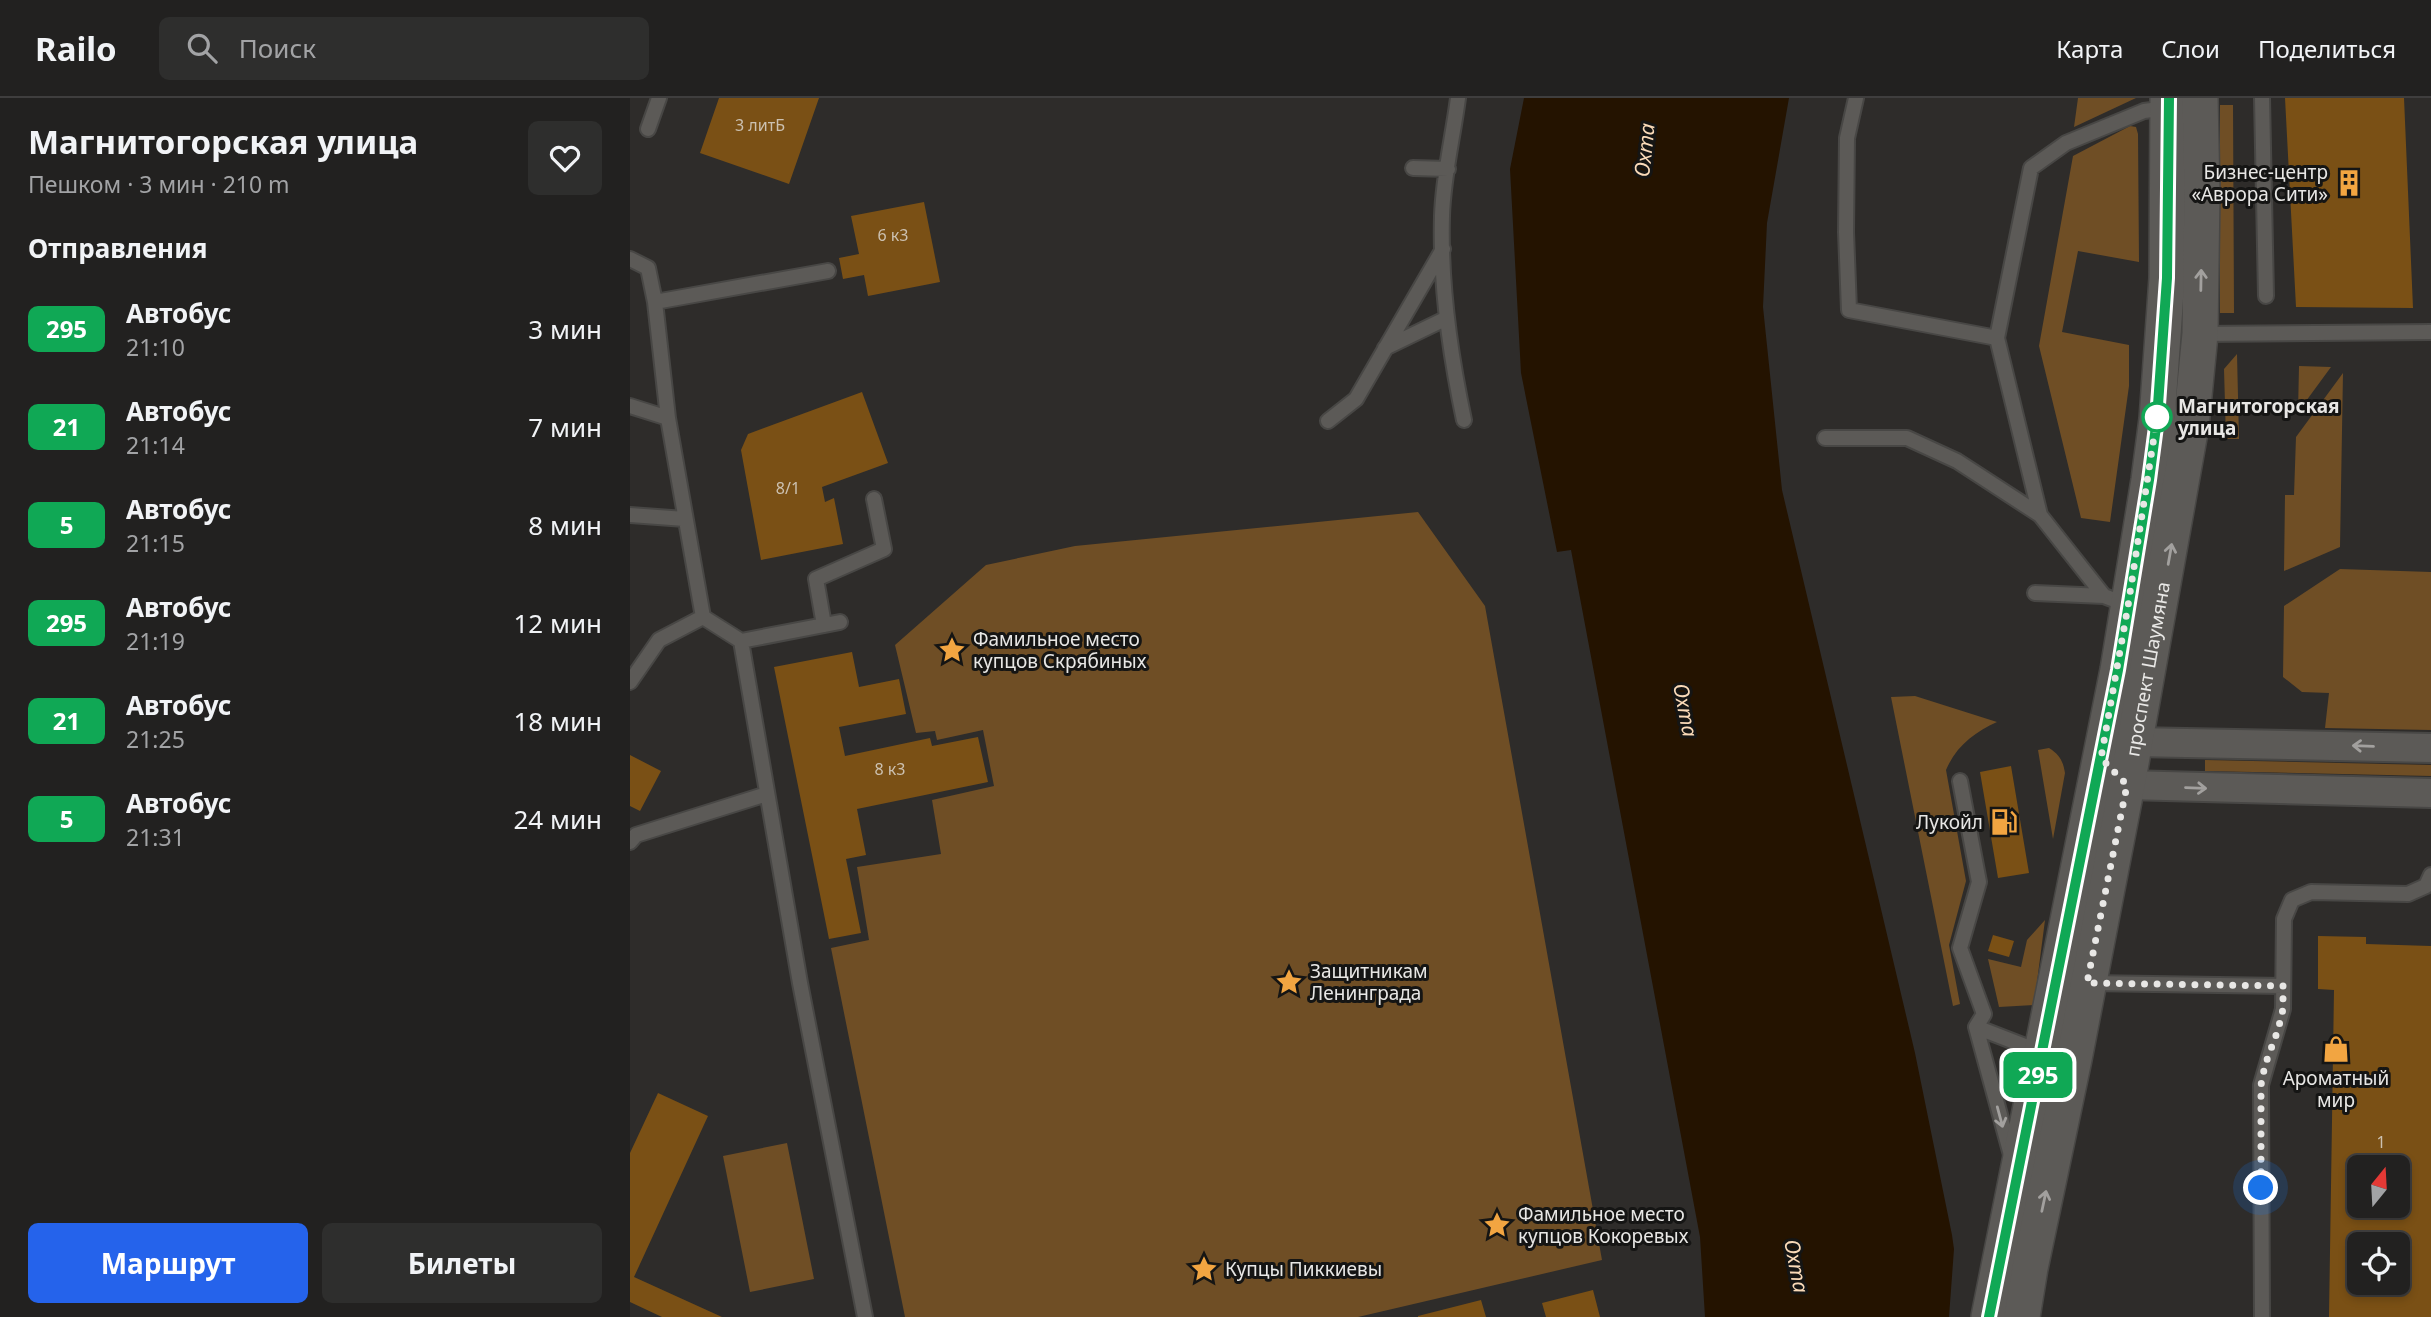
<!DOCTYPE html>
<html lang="ru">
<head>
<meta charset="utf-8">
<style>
  body { margin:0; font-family:"Noto Sans",sans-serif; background:#2e2e2d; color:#f1f3f6; height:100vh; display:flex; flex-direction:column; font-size:26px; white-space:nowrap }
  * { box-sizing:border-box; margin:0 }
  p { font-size:23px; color:#a2a3a5 }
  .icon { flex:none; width:38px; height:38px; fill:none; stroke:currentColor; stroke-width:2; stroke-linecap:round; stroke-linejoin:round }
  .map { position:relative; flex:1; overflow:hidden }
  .sheet { display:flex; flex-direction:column; background:#222120; width:630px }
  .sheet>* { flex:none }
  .badge { padding:0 14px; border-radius:10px; font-size:24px; line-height:46px }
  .needle { width:46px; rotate:18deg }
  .tools { position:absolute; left:1717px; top:1057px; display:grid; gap:14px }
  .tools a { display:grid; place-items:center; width:63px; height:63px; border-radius:10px; background:#222120; box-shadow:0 4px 10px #0003,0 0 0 2px #3f3e3e; font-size:35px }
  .you { position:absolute; width:35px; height:35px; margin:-18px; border:5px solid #fff; border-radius:50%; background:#1a73e8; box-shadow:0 0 0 10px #1a73e833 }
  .map>.badge { position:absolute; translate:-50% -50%; box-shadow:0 0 0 4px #fff }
  h2 { padding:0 28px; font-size:26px; line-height:63px }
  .round { display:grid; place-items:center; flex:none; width:74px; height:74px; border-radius:10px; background:#2e2e2d }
  .head { display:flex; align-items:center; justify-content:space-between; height:119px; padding:0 28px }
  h1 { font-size:33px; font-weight:700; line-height:52px }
  .button { display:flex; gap:14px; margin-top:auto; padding:14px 28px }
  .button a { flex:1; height:80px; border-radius:10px; background:#2563eb; color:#fff; font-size:28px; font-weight:700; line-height:80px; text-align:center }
  .button a+a { background:#2e2e2d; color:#f1f3f6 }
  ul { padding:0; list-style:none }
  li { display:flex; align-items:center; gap:21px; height:98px; padding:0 28px }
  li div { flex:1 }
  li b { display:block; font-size:26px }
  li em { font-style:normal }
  li .badge { min-width:77px; font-weight:700; text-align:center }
  header { display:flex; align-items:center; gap:42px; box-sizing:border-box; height:98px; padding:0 35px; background:#222120; border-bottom:2px solid #3f3e3e }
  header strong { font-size:33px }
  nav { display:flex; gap:38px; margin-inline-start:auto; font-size:24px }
  .search { width:490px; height:63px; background:#2e2e2d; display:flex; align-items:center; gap:18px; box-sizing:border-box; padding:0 24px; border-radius:10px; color:#a2a3a5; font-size:26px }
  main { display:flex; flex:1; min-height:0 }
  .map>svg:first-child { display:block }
  .green { fill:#6f4e25 }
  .water { fill:#241300 }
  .building { fill:#7a5015; fill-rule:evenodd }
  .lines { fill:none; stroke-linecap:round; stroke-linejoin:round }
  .service-casing { stroke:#484745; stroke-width:18 }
  .minor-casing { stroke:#484745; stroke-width:32 }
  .tertiary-casing { stroke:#484745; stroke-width:38 }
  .service { stroke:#5c5a57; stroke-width:14 }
  .minor { stroke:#5c5a57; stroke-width:28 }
  .tertiary { stroke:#5c5a57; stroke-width:35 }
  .oneway { stroke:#a2a09e }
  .line-casing { stroke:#fff; stroke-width:16 }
  .line { stroke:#10a855; stroke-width:10 }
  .walk { stroke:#e8e7e5; stroke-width:7; stroke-dasharray:0 12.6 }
  .stop-dot { fill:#fff; stroke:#10a855; stroke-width:3.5 }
  .labels { text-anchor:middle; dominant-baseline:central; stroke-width:6; stroke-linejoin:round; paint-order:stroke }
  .number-label { font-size:16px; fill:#ccc1b1 }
  .poi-label { font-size:19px; fill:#e8e7e5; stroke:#151514; text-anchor:start }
  .stop-label { font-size:19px; font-weight:bold; fill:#e8e7e5; stroke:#151514; text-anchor:start }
  .street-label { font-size:19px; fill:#e8e7e5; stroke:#151514 }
  .water-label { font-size:21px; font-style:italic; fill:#fadab8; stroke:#151514 }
</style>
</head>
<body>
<header>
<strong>Railo</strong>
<div class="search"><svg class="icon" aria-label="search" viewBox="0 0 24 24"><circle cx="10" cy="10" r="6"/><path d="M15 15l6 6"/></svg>Поиск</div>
<nav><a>Карта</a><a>Слои</a><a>Поделиться</a></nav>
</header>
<main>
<section class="sheet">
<div class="head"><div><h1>Магнитогорская улица</h1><p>Пешком · 3 мин · 210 m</p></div><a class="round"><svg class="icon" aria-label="heart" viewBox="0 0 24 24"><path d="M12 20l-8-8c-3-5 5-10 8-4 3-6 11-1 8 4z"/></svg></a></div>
<h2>Отправления</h2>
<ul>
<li><span class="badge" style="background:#10a855;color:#fff">295</span><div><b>Автобус</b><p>21:10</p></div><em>3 мин</em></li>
<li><span class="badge" style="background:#10a855;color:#fff">21</span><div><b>Автобус</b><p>21:14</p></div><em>7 мин</em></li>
<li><span class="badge" style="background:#10a855;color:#fff">5</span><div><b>Автобус</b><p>21:15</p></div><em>8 мин</em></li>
<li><span class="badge" style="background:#10a855;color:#fff">295</span><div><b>Автобус</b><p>21:19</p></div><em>12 мин</em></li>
<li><span class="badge" style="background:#10a855;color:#fff">21</span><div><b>Автобус</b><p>21:25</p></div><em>18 мин</em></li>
<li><span class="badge" style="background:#10a855;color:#fff">5</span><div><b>Автобус</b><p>21:31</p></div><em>24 мин</em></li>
</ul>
<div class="button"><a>Маршрут</a><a>Билеты</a></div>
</section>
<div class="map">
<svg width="1801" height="1219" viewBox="0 0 1801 1219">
  <rect width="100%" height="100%" fill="#2e2c2a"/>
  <path class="green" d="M1448 0H1506L1444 29Z
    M1590 7H1603L1604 215H1590Z
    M1500 28 1506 29 1508 36 1509 164 1448 153 1432 234 1499 247V288L1480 424 1451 420 1409 248 1443 58Z
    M1607 256 1609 341H1596L1594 271Z
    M1669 268 1701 269 1668 314Z
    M1713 275 1710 449 1654 473 1655 397H1664L1666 339Z
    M788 414 855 508 972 1162 728 1219H275L201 850 239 842 227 769 311 756 302 702 364 688 353 632 307 642 305 633 286 635 265 547 356 467 445 448Z
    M1710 471 1801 474V632L1695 630 1699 595 1672 594 1653 579 1654 508Z
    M1285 598 1367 624C1345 634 1326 648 1316 672L1336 783 1319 847 1330 906 1323 908 1261 599Z
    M1419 650C1430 657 1433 663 1435 675L1423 741 1408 652Z
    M1575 662 1801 667V678L1575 673Z
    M1415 822 1404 907 1369 909 1358 861 1391 869 1397 842Z
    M157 1045 184 1181 120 1194 93 1058Z"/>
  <path class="water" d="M894 0H1159L1137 125 1133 209 1152 392 1285 955 1322 1137 1324 1151 1319 1219H1075L1070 1139 941 452 927 454 891 275 880 71Z"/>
  <path class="building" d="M89 0H189L159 86 70 55Z
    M1655 0H1774L1783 210 1666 209Z
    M294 104 310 184 238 198 234 177 213 181 209 160 229 156 221 118Z
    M232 294 258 365 192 389 195 404 204 400 213 446 131 462 111 352 118 336Z
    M222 554 229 589 269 581 276 616 209 629 215 658 300 640 302 648 348 639 358 684 227 711 236 757 216 761 231 835 199 841 144 569Z
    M0 657 31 673 10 713 0 708Z
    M1381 668 1399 775 1368 780 1350 674Z
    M1363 837 1384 843 1379 859 1358 853Z
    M1688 838 1736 839V846L1801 848V1219H1699L1704 892 1688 891ZM1729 1069H1768V1108H1729ZM1729 1146H1768V1185H1729Z
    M28 995 78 1018 4 1179 92 1219H32L0 1204V1055Z
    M963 1192 970 1219H916L912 1205Z
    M851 1202 856 1219H788V1218Z"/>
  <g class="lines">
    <defs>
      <path id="service" d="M828 0C823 39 813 79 812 118 810 186 820 256 834 322
        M1226 0 1217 40 1216 134 1219 212 1367 240
        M1632 0 1636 198
        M18 31 29 0
        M783 70 818 71
        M0 161 18 170 25 204 38 320 73 519 111 543 170 885 235 1219
        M25 204 198 173
        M1570 236 1801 234
        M755 250 817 220
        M0 308 38 320
        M698 323 726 301 813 151
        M1195 340H1277L1327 363 1410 417
        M0 417 55 421
        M1405 495 1474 498
        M1500 508 1474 498 1410 417 1367 240 1401 70 1436 45 1514 13 1537 10
        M194 527 186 481 254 451 244 401
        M111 543 210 524
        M0 584 29 542 73 519
        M1330 683 1349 784 1330 850 1354 916 1346 929 1381 1057
        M0 744 6 737 137 696
        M1459 885 1653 888
        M1346 929 1413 955
        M1632 1219 1631 987 1653 911 1654 821 1662 802 1681 794 1778 796 1796 788 1801 777"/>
      <path id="minor" d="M1801 650 1505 644 1471 660 1497 687 1801 695"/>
      <g id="tertiary">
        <path d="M1359 1219 1488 572 1519 382 1527 321 1537 180 1538 0"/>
        <path id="s1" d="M1392 1219 1400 1170 1444 961 1497 687 1561 328 1570 236 1572 94 1570 0"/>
      </g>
    </defs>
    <use href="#service" class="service-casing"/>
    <use href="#minor" class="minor-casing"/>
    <use href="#tertiary" class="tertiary-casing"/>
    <use href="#service" class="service"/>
    <use href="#minor" class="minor"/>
    <use href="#tertiary" class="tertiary"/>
  </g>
  <defs><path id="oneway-shaft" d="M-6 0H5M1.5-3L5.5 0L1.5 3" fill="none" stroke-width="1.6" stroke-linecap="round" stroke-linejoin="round" transform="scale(1.75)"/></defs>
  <g class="oneway">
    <use href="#oneway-shaft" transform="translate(1571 182) rotate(-89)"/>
    <use href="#oneway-shaft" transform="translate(1540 456) rotate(-80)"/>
    <use href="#oneway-shaft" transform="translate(1733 648) rotate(-178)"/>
    <use href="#oneway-shaft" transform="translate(1566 690) rotate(2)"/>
    <use href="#oneway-shaft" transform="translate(1370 1019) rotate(75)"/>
    <use href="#oneway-shaft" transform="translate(1414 1103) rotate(-78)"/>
  </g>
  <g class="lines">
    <defs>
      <path id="line" d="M1359 1219 1488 572 1519 382 1527 321 1537 180 1539 0"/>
    </defs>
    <use href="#line" class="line-casing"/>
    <use href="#line" class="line"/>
    <path class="walk" d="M1527 319 1498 508 1471 660 1497 687 1457 885 1653 888V911L1648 932 1635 967 1631 987V1090"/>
  </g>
  <defs>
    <symbol id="building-bare" viewBox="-9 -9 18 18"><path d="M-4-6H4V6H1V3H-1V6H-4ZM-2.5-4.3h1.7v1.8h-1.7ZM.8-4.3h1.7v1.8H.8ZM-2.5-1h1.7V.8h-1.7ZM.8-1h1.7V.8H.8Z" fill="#f2a541" stroke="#151514" stroke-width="2.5" paint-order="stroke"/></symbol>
    <symbol id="sight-bare" viewBox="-9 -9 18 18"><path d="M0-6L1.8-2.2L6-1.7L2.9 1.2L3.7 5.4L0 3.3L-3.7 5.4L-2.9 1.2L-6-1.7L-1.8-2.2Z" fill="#f2a541" stroke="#151514" stroke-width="2.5" paint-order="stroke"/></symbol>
    <symbol id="fuel-bare" viewBox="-9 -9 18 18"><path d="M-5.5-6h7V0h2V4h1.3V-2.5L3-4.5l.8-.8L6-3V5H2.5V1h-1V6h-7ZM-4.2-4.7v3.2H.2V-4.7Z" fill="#f2a541" stroke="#151514" stroke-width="2.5" paint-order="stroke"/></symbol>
    <symbol id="shop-bare" viewBox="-9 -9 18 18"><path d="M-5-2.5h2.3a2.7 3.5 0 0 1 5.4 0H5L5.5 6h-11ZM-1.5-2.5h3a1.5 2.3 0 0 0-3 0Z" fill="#f2a541" stroke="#151514" stroke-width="2.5" paint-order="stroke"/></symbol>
  </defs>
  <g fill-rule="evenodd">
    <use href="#building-bare" x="1700" y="66" width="38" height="38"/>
    <use href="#sight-bare" x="303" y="533" width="38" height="38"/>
    <use href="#fuel-bare" x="1355" y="705" width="38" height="38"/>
    <use href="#sight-bare" x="640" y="865" width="38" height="38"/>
    <use href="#shop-bare" x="1687" y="932" width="38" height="38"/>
    <use href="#sight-bare" x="848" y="1108" width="38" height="38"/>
    <use href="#sight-bare" x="555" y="1152" width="38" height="38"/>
  </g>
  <circle class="stop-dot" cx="1527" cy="319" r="14"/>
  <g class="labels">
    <g class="number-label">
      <text x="130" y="27">3 литБ</text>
      <text x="263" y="137">6 к3</text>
      <text x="158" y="390">8/1</text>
      <text x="260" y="671">8 к3</text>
      <text x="1751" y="1044">1</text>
    </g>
    <g class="poi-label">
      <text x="1698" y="74" text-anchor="end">Бизнес-центр<tspan x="1698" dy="22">«Аврора Сити»</tspan></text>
      <text x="343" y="541">Фамильное место<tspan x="343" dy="22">купцов Скрябиных</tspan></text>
      <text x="1353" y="724" text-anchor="end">Лукойл</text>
      <text x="680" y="873">Защитникам<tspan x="680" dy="22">Ленинграда</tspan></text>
      <text x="1706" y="980" text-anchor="middle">Ароматный<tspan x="1706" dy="22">мир</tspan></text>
      <text x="888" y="1116">Фамильное место<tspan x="888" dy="22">купцов Кокоревых</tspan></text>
      <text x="595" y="1171">Купцы Пиккиевы</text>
    </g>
    <g class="stop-label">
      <text x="1548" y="308">Магнитогорская<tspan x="1548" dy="22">улица</tspan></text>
    </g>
    <g class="street-label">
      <text stroke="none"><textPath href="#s1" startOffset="660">проспект Шаумяна</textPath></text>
    </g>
    <g class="water-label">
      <text transform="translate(1014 52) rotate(-84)">Охта</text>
      <text transform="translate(1056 612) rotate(79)">Охта</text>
      <text transform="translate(1167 1168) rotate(79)">Охта</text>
    </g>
  </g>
</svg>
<div class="tools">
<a><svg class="needle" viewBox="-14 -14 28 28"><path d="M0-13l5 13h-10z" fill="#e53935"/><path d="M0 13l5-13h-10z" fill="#a2a3a5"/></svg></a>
<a><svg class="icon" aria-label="locate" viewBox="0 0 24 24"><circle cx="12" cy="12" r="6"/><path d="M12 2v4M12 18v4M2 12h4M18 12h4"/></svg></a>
</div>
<div class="you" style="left:1631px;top:1090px"></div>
<b class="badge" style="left:1408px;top:977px;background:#10a855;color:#fff">295</b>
</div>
</main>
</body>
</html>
